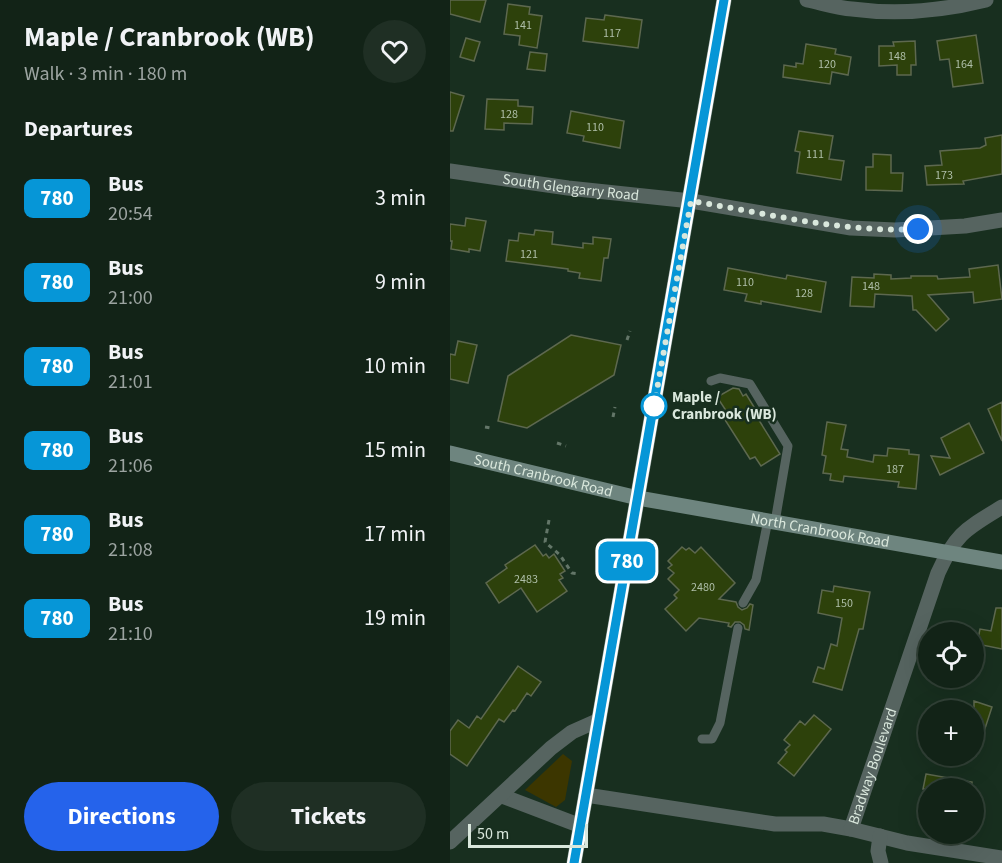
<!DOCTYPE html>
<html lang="en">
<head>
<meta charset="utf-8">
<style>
  body { margin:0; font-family:"Source Sans 3",sans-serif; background:#1f2f24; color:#f1f3f6; height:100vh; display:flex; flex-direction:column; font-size:22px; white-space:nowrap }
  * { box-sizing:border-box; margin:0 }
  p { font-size:20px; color:#9ca4a1 }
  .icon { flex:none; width:33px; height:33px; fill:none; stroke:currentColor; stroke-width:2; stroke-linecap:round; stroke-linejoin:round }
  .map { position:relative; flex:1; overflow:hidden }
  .details { display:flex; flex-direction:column; background:#122317; width:450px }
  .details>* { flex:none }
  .badge { padding:0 12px; border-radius:9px; font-size:21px; line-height:39px }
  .tools { position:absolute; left:468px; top:622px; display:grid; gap:12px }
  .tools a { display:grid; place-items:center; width:66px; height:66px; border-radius:50%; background:#122317; box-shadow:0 6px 24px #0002,0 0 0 2px #314036; font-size:30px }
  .scale { position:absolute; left:18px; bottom:15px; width:120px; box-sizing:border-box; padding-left:6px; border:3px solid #d9e7dc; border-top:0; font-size:16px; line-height:21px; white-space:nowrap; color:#d9e7dc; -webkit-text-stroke:4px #182f1f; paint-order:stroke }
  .you { position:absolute; width:30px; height:30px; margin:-15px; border:4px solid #fff; border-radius:50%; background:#1a73e8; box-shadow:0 0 0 9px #1a73e833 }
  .map>.badge { position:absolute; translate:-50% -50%; box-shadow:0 0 0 3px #fff }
  h2 { padding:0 24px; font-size:22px; line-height:54px }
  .round { display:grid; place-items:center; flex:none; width:63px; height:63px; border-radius:32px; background:#1f2f24 }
  .head { display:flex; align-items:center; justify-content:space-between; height:102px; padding:0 24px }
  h1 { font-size:28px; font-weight:700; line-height:45px }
  .action { display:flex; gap:12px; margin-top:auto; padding:12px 24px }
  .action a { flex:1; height:69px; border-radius:36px; background:#2563eb; color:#fff; font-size:24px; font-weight:700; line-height:69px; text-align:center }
  .action a+a { background:#1f2f24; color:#f1f3f6 }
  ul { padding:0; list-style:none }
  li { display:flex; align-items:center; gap:18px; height:84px; padding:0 24px }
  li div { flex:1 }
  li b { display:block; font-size:22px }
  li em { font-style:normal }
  li .badge { min-width:66px; font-weight:700; text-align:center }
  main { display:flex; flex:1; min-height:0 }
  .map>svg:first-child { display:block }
  .green { fill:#3c3600 }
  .building { fill:#2d410b; stroke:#5d684f; stroke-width:1.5 }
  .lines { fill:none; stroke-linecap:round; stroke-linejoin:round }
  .path { stroke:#637668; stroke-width:3; stroke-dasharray:4.5 4.5; stroke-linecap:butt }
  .lane { stroke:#566460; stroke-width:9 }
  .street { stroke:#566460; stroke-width:15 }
  .secondary { stroke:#6e857f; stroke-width:15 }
  .line-casing { stroke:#fff; stroke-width:14 }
  .line { stroke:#0696d7; stroke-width:9 }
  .walk { stroke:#d9e7dc; stroke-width:6; stroke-dasharray:0 10.8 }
  .stop-dot { fill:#fff; stroke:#0696d7; stroke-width:3 }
  .labels { text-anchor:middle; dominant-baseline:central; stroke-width:5; stroke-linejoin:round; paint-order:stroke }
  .number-label { font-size:12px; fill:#aebea8 }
  .street-label { font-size:15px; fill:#d9e7dc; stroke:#182f1f }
  .stop-label { font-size:15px; font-weight:bold; fill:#d9e7dc; stroke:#182f1f; text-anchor:start }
</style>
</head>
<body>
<main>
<section class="details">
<div class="head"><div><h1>Maple / Cranbrook (WB)</h1><p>Walk · 3 min · 180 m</p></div><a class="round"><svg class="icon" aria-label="heart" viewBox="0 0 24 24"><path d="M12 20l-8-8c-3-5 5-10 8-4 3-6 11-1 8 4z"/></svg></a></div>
<h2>Departures</h2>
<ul>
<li><span class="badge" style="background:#0696d7;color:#fff">780</span><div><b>Bus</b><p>20:54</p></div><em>3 min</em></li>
<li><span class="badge" style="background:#0696d7;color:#fff">780</span><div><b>Bus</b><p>21:00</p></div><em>9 min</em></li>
<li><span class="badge" style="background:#0696d7;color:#fff">780</span><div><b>Bus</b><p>21:01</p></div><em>10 min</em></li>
<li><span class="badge" style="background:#0696d7;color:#fff">780</span><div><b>Bus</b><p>21:06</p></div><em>15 min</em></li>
<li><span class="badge" style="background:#0696d7;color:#fff">780</span><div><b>Bus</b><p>21:08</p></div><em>17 min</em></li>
<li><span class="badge" style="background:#0696d7;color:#fff">780</span><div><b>Bus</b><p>21:10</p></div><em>19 min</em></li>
</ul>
<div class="action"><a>Directions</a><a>Tickets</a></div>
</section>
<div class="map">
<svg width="552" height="863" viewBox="0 0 552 863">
  <rect width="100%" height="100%" fill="#182f1f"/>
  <path class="green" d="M113 754 122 761 115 800 106 807 75 790Z"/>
  <path class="building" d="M0 0H36L30 22 0 14Z
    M58 4 80 7 79 14 92 16 87 48 69 45 70 36 54 34Z
    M155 15 192 20 188 48 133 41 136 18 154 20Z
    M526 35 533 83 503 87 499 59 490 60 487 41Z
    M16 38 30 42 24 61 10 57Z
    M465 41 466 65H461V75H447V65L429 66V46H444L443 42Z
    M356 44 386 49 385 54 401 57 398 75 382 72 380 84 333 77 334 65 346 67V63L353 64Z
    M80 52 97 54 95 71 77 69Z
    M0 92 14 96 3 131H0Z
    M37 99 68 100V106L83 107 82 124 54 123V130L35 129Z
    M121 111 174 121 170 148 133 141 134 136 117 133Z
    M349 131 383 136 379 159 394 161 391 180 347 173 350 152 345 151Z
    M552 135V174L513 181 514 184 477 185 475 166 492 165 490 151 530 148 536 145 535 138Z
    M423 154 441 155V173H453L452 191 416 190V167H423Z
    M16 218 36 221 30 251 19 249V252L1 249 2 241H0V224L15 226Z
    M85 230 103 232 102 244 133 248V243L143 244V237L161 239 158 258H154L151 281 129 278 130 273 118 271V269L56 261 59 240 68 241 69 233 84 235Z
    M548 265 552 299 524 303 523 292 478 295 499 319 486 331 466 310H463L462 296 425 294 424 307 400 306 402 277 424 278V274L441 275V279L461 278V276H487L488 279 520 277 519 269Z
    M278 268 336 279 337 275 376 282 371 312 311 301V304L295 301 297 294 274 290Z
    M121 335 171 345 164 375 77 428 48 421 58 376Z
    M8 341 27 345 18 383 0 379V354L5 355Z
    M283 388 289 389 293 396 296 394 304 407 302 409 330 454 311 466 305 457 300 459 270 412 275 409 267 397Z
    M552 402V441L538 409Z
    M377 422 396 425 391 449 398 450 397 457 423 462 424 455 437 456 438 448 459 450V454L469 455 466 489 448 487 449 482 394 476 393 482 380 480 381 474 373 473 376 456 372 455Z
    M519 423 534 453 490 475 481 456 500 458 491 438Z
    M85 545 93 556 96 554 99 558 104 554 115 571 110 574 113 578 109 580 117 591 87 612 71 588 49 603 36 583 57 568 55 565Z
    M232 547 236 550 239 548 245 553 251 547 285 583 269 599 286 602 288 607 292 610 297 608 300 604 303 605 299 630 295 629 294 625 290 622H285L281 627 278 626 279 623 249 618 236 631 215 609 227 598 224 595 229 590 218 579 224 573 218 568 222 565 218 561Z
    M384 586 420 592 413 629H409L392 690 363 682 368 667 374 669 381 644 387 646 392 618 368 613 372 590 383 592Z
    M546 608H552V649L527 644 530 629 541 631Z
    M68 666 91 682 81 696 77 693 65 711 63 710 54 722 49 719 17 766 0 754V731L8 720 19 728 27 716 31 719Z
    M524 701 542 707 526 756H524Z
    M364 715 381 729 344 776 328 763 337 752 335 750 340 745 334 740 350 721 355 725Z
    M476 774 522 782 521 789H473Z"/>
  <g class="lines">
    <path class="path" d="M177 340 180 331
      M163 417 165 407
      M35 427 41 428
      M107 443 116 446
      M99 520 95 542 110 555 122 573 130 574"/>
    <path class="lane" d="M261 381 270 378 300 384 338 446 325 522
      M293 603 306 580 318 520
      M252 739H262L270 723 288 628"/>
    <g class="street">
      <path d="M357 0C372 3 387 8 402 9 447 15 492 11 536 0"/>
      <path id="s1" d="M0 171 118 188 241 201 401 228 445 230 515 226 552 220"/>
      <path id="s2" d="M136 795 325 824H373L401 829 488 573C506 533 516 529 552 507"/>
      <path d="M52 796 131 826"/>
      <path d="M401 829 457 843 552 858"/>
      <path d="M430 836 428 851 431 863"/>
      <path d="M0 842 101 748 122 732 149 720"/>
    </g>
    <g class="secondary">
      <path id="s3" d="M0 453 188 498 552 562"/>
      <path d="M124 863 274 0"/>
    </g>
  </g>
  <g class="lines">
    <defs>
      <path id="line" d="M124 863 274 0"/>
    </defs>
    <use href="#line" class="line-casing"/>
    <use href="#line" class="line"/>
    <path class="walk" d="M204 406 241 201C316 213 392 233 468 229"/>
  </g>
  <circle class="stop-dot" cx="204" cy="406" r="12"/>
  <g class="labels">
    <g class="number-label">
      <text x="73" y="25">141</text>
      <text x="162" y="33">117</text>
      <text x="447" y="56">148</text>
      <text x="377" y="64">120</text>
      <text x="514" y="64">164</text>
      <text x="59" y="114">128</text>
      <text x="145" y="127">110</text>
      <text x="365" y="154">111</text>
      <text x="494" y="175">173</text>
      <text x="79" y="254">121</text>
      <text x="295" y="282">110</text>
      <text x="421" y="286">148</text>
      <text x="354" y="293">128</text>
      <text x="445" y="469">187</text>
      <text x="76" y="579">2483</text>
      <text x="253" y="587">2480</text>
      <text x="394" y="603">150</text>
    </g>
    <g class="street-label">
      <text stroke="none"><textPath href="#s1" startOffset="122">South Glengarry Road</textPath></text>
      <text stroke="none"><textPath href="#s3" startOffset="96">South Cranbrook Road</textPath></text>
      <text stroke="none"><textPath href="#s3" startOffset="378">North Cranbrook Road</textPath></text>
      <text stroke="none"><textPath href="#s2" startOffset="334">Bradway Boulevard</textPath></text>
    </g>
    <g class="stop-label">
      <text x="222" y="397">Maple /<tspan x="222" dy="17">Cranbrook (WB)</tspan></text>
    </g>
  </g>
</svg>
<div class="tools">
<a><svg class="icon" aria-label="locate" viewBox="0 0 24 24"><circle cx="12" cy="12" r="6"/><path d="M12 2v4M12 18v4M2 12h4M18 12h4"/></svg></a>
<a>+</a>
<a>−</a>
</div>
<div class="scale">50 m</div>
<div class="you" style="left:468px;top:229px"></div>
<b class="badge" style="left:177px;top:561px;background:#0696d7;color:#fff">780</b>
</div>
</main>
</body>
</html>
